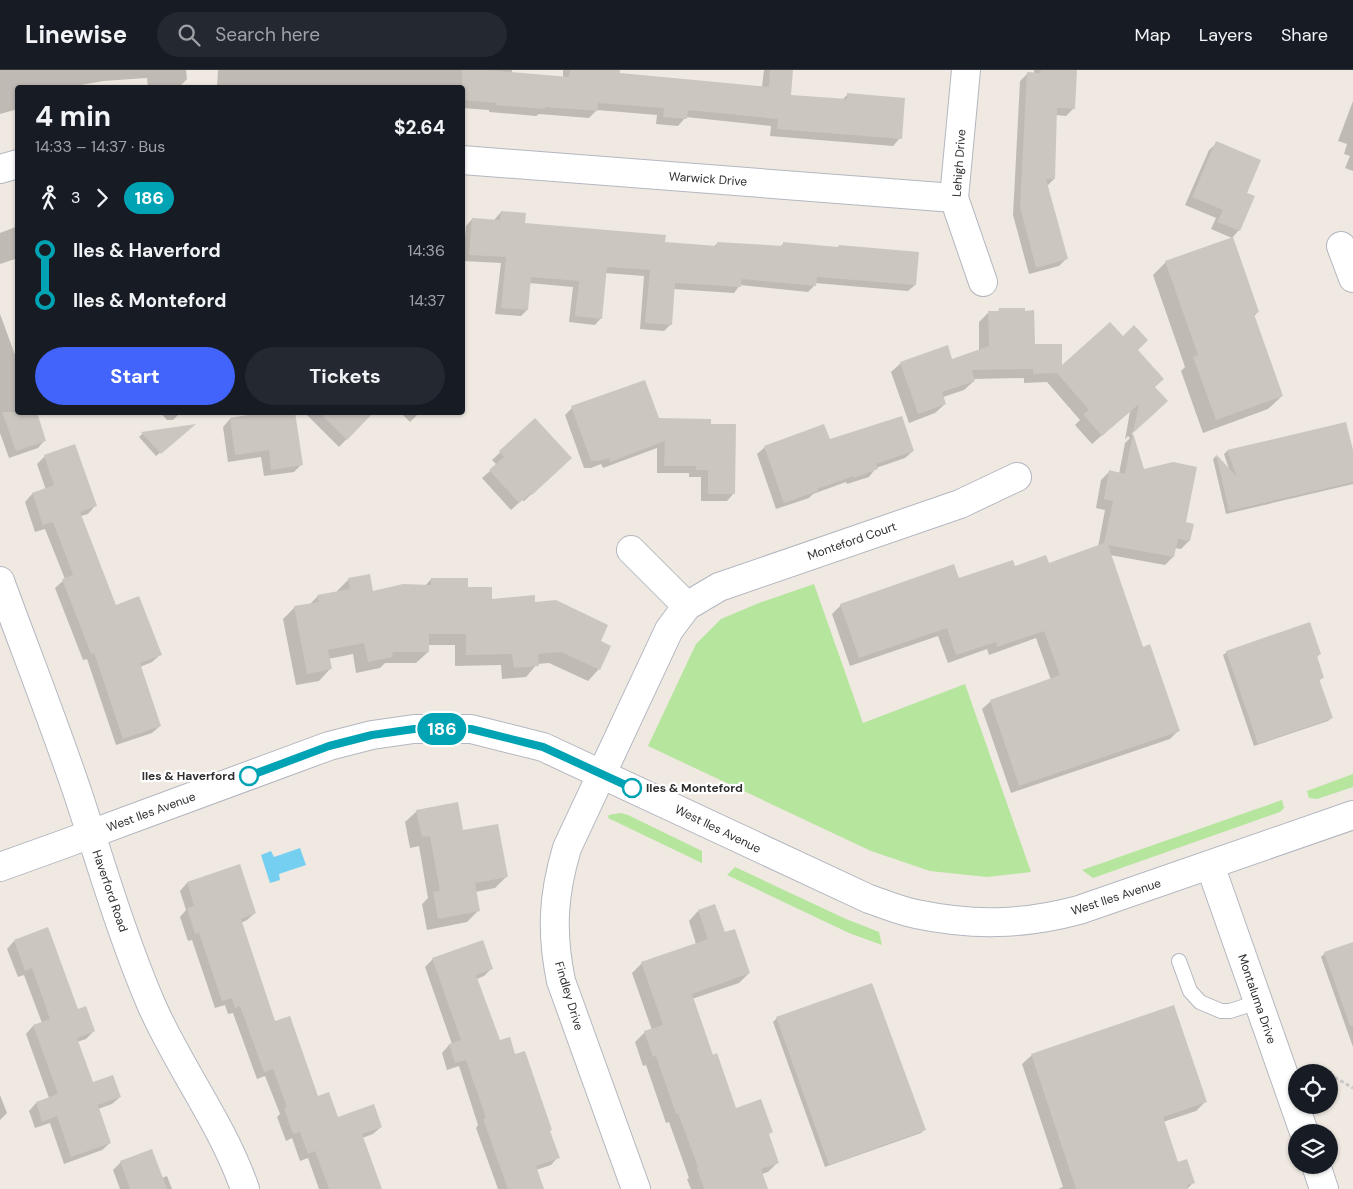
<!DOCTYPE html>
<html lang="en">
<head>
<meta charset="utf-8">
<style>
  body { margin:0; font-family:"DM Sans",sans-serif; background:#242831; color:#f1f3f6; height:100vh; display:flex; flex-direction:column; font-size:19px; white-space:nowrap }
  * { box-sizing:border-box; margin:0 }
  p { font-size:16px; color:#9ea1a6 }
  .icon { flex:none; width:28px; height:28px; fill:none; stroke:currentColor; stroke-width:2; stroke-linecap:round; stroke-linejoin:round }
  .map { position:relative; flex:1; overflow:hidden }
  .drawer { position:absolute; left:15px; top:15px; width:450px; height:330px; display:flex; flex-direction:column; background:#171b24; border-radius:5px; box-shadow:0 1px 4px #0004 }
  .drawer>* { flex:none }
  .badge { padding:0 10px; border-radius:16px; font-size:18px; line-height:32px }
  .fabs { position:absolute; left:1288px; top:994px; display:grid; gap:10px }
  .fabs a { display:grid; place-items:center; width:50px; height:50px; border-radius:50%; background:#171b24; box-shadow:0 1px 4px #0004; font-size:25px }
  .map>.badge { position:absolute; translate:-50% -50%; box-shadow:0 0 0 2px #fff }
  .legs { display:flex; align-items:center; gap:8px; height:55px; padding:0 20px; font-size:16px }
  .legs p { margin-inline-start:auto }
  .overview { display:flex; align-items:center; justify-content:space-between; height:85px; padding:0 20px }
  h1 { font-size:28px; font-weight:700; line-height:38px }
  .button { display:flex; gap:10px; margin-top:auto; padding:10px 20px }
  .button a { flex:1; height:58px; border-radius:30px; background:#4264fb; color:#fff; font-size:20px; font-weight:700; line-height:58px; text-align:center }
  .button a+a { background:#242831; color:#f1f3f6 }
  ul { padding:0 20px; list-style:none }
  li { display:flex; align-items:center; gap:18px; height:50px; font-size:19px }
  li i { display:grid; place-items:center; width:8px; height:100%; margin:0 6px; background:currentColor }
  li i::after { content:''; width:12px; height:12px; margin:-6px; border:4px solid; border-radius:50%; background:#171b24 }
  li p { margin-inline-start:auto }
  li:first-child i { background:linear-gradient(#0000 50%,currentColor 0) }
  li:last-child i { background:linear-gradient(currentColor 50%,#0000 0) }
  header { display:flex; align-items:center; gap:30px; box-sizing:border-box; height:70px; padding:0 25px; background:#171b24; border-bottom:1px solid #363941 }
  header strong { font-size:24px }
  nav { display:flex; gap:28px; margin-inline-start:auto; font-size:18px }
  .search { width:350px; height:45px; background:#242831; display:flex; align-items:center; gap:12px; box-sizing:border-box; padding:0 18px; border-radius:28px; color:#9ea1a6; font-size:19px }
  .map>svg:first-child { display:block }
  .green { fill:#b6e59e }
  .water { fill:#75cff0 }
  .shadow { fill:#0003 }
  .building { fill:#cbc7bf }
  .lines { fill:none; stroke-linecap:round; stroke-linejoin:round }
  .service-casing { stroke:#b4b7c1; stroke-width:16 }
  .minor-casing { stroke:#b4b7c1; stroke-width:30 }
  .tertiary-casing { stroke:#b4b7c1; stroke-width:30 }
  .path { stroke:#c9c9c9; stroke-width:3; stroke-dasharray:4 2.5; stroke-linecap:butt }
  .service { stroke:#fff; stroke-width:14 }
  .minor { stroke:#fff; stroke-width:28 }
  .tertiary { stroke:#fff; stroke-width:28 }
  .line-1-casing { stroke:#fff; stroke-width:11 }
  .line-1 { stroke:#00a3b4; stroke-width:8 }
  .stop-1-dot { fill:#fff; stroke:#00a3b4; stroke-width:2.5 }
  .labels { text-anchor:middle; dominant-baseline:central; stroke-width:4.5; stroke-linejoin:round; paint-order:stroke }
  .street-label { font-size:12px; fill:#2e2e2e; stroke:#fff }
  .stop-label { font-size:12px; font-weight:bold; fill:#2e2e2e; stroke:#fff; text-anchor:end }
</style>
</head>
<body>
<header>
<strong>Linewise</strong>
<div class="search"><svg class="icon" aria-label="search" viewBox="0 0 24 24"><circle cx="10" cy="10" r="6"/><path d="M15 15l6 6"/></svg>Search here</div>
<nav><a>Map</a><a>Layers</a><a>Share</a></nav>
</header>
<div class="map">
<svg width="1353" height="1119" viewBox="0 0 1353 1119">
  <rect width="100%" height="100%" fill="#efe9e1"/>
  <path class="green" d="M814 514 863 653 965 614 1031 802 987 807 930 801 871 781 648 676 696 574 721 549 759 533Z
    M1353 704V717L1317 729 1309 728 1307 721Z
    M1282 730 1284 738 1280 742 1093 808 1082 800Z
    M620 743 628 745 702 781V793L608 748 609 745Z
    M735 797 846 849 879 862 882 875 849 863 727 805Z"/>
  <path class="water" d="M300 778 306 795 279 804 280 810 270 813 261 785 271 781 274 787Z"/>
  <path class="shadow" d="M0 0H186L187 9 180 16 162 18H148L147 8 103 11 65 18H18V39L0 44Z
    M218 0H512V3L563 7V0H619L618 4 762 17 764 0H792L790 26 842 30 848 24 900 68 893 76 770 66 771 56 686 47 678 56 656 54 657 45 597 40 589 48 539 44 536 46 489 42V40L462 38V18H362L330 15V18L217 17Z
    M1034 0H1076L1074 38 1066 46 1056 45 1054 109 1047 116 1066 189 1059 196 1029 204 1013 145 1020 11 1027 4H1034Z
    M1353 31V101L1345 98 1350 86 1344 84 1347 74 1338 71Z
    M1217 73 1245 123 1239 160 1232 168 1211 159 1216 148 1185 135 1209 80Z
    M501 142 524 154 664 174 713 177 718 173 780 177 784 173 915 215 908 221 815 213V215L808 222 740 215 734 223 673 219 671 254 664 261 640 259 644 206 605 203 601 248 595 255 569 252 573 217 529 213 527 240 521 246 495 244 501 193 463 191 466 156 472 149 494 151 495 149Z
    M18 156V188L0 194V163Z
    M1166 192 1258 242 1253 247 1282 326 1268 339 1203 363 1181 301 1185 297 1153 205Z
    M999 240 1034 276 1061 298 1136 280 1154 317 1157 341 1132 363 1143 401 1185 453 1189 471 1181 479 1175 478 1173 487 1165 495 1110 485 1143 578 1178 661 1170 669 1011 723 982 639 991 631 1051 610 1036 568 989 585 987 579 948 593 938 566 850 596 832 544 841 535 1014 497 1049 494 1098 477 1105 440 1096 438 1101 410 1109 402 1119 404 1125 373 1130 368 1128 366 1125 370 1130 341 1092 374 1075 355 1080 350 1047 312 1024 313V308L973 309 974 311 964 320 943 327 945 334 935 343 909 353 891 302 901 293 952 290 979 281V252L988 243 997 242Z
    M0 244 18 293V342L45 370 38 378 9 388 0 363Z
    M572 338 658 350 710 355 734 423 727 431H701V407H689V403H657V378L603 398 601 394 591 398H584L565 345Z
    M160 342H181L173 350H167Z
    M310 342H373L339 377 307 345Z
    M400 342H420L410 352Z
    M230 349 302 394 294 402 264 406 261 387 228 392 223 357Z
    M535 350 563 395 524 431 522 430 511 440 482 408 497 395 492 390Z
    M192 356 156 386 139 367 142 364Z
    M829 371 913 381 905 388 876 398 869 407 847 414 846 412 813 424 809 428 776 439 757 384 765 377Z
    M1227 381 1353 386V414L1226 444 1213 389 1216 386 1230 402 1224 384Z
    M45 386 95 436 88 444 81 446 115 536 160 585 152 592 140 597 160 656 152 663 116 675 87 589 83 590 55 518 65 509 45 459 35 462 25 432 32 424 46 420 37 394Z
    M349 509 372 522 425 516 431 509 467 518 491 530 534 534 599 571V599L588 611 549 593 537 594 526 607 502 609 501 595 455 596V575H428V582L416 593H385L380 598 356 603 353 584 328 589 330 599 319 611 296 615 283 549 295 537 310 534 318 526 338 523 337 521Z
    M1227 582 1320 584 1316 588 1323 607 1319 611 1331 648 1328 651 1254 676 1223 585Z
    M417 741 462 762 506 807 495 818 475 822 479 840 467 852 427 860 422 834 428 828 419 776 410 778 405 752Z
    M187 813 255 843 247 850 241 853 274 953 318 1027 337 1049 381 1057 373 1064 362 1068 381 1119H319L308 1088 300 1091 292 1068 286 1071 277 1047 280 1044 265 1006 257 1009 233 943 228 944 225 935 215 938 192 870 188 871 180 847 186 840 180 821Z
    M698 841 724 864 749 903 739 913 692 929 712 986 735 1039 771 1062 768 1065 778 1092 768 1102 762 1104 767 1119H691L687 1109 689 1108 669 1052 666 1053 646 995 643 996 635 972 645 962 652 960 632 903 642 893 696 874 689 851Z
    M14 871 77 940 94 961 86 969 77 972 92 1014 120 1027 112 1034 98 1039 110 1073 102 1080 64 1094 50 1053 35 1058 29 1041 36 1033 49 1028 26 964 33 956 42 953 24 905 18 907 7 879Z
    M1353 873V977L1321 887 1325 883Z
    M433 889 491 899 484 906 477 909 499 972 514 986 549 1062 558 1087 551 1095 536 1100 542 1119H498L476 1058 478 1055 459 996 447 1000 442 983 449 975 452 974 425 897Z
    M777 948 924 1060 921 1063 825 1097 773 952Z
    M1032 985 1205 1032 1196 1041 1163 1052 1178 1093 1194 1112 1187 1119H1058L1063 1117 1022 994Z
    M0 1025 7 1043 0 1050Z
    M121 1092 162 1108 167 1106 172 1119H120L113 1100Z"/>
  <path class="building" d="M462 0H486L569 7 570 0H620V3L769 17 770 0H793L791 25 847 29V23L905 28 902 69 777 59 778 49 688 40 687 49 663 47 664 38 598 33V41L545 37V39L496 35V33L462 30Z
    M1041 0H1077L1075 39 1057 38 1055 109H1046L1068 189 1036 198 1020 137 1027 2 1040 3Z
    M1216 71 1261 90 1247 123 1255 126 1240 161 1217 152 1223 140 1192 127Z
    M501 141 526 143 525 153 666 165 665 172 717 176V172L783 176V172L838 177 839 175 919 182 916 215 817 207 816 216 742 209 741 217 675 213 672 255 645 253 650 200 607 197 602 249 575 246 579 211 531 207 528 240 501 238 506 187 469 185 472 148 500 150Z
    M1233 167 1259 242 1254 244 1283 326 1216 350 1193 287 1198 285 1165 191Z
    M999 238H1025V241L1034 240 1035 274H1062V295L1110 252 1123 266 1134 255 1148 270 1138 280 1164 309 1155 317 1168 331 1133 363 1139 334 1102 366 1083 344 1089 340 1057 303 1033 304V299L972 300 975 311 942 322 946 334 918 344 900 292 948 275 952 289 989 276 988 241H999Z
    M645 310 659 348 711 349V354H736L735 424H708V400H696V396H664L665 371 610 392 609 388 599 391H591L571 336Z
    M2 342H37L46 371 16 381Z
    M266 342H295L303 395 271 400 269 380 235 385 230 348Z
    M319 342H374L347 370Z
    M902 346 914 381 876 394 878 399 854 408V406L817 419 818 421 784 433 764 376 824 354 830 369Z
    M535 348 572 388 532 425 531 423 519 433 489 400 504 387 499 381Z
    M1346 352 1353 380V412L1229 441 1216 384 1237 407 1227 380Z
    M196 354 161 384 141 362Z
    M1133 363 1144 399 1173 392 1197 397 1186 452 1194 454 1190 471 1178 469 1174 487 1108 475 1143 577 1150 574 1180 661 1019 716 990 630 1060 605 1044 561 997 577 996 572 956 585 947 558 859 588 840 534 954 494 959 508 1013 490 1015 496 1046 485 1049 493 1104 473 1113 431 1104 429 1109 400 1125 404Z
    M75 374 97 436 80 442 116 535 139 526 162 585 140 593 161 656 123 669 94 583 91 584 62 509 73 505 53 452 43 455 32 423 54 415 44 385Z
    M370 504 373 521 403 514 431 515V508H468V517H492V529L535 525V532L556 530 608 555 601 571 611 576 600 600 561 582 538 584 539 596 514 598 512 584 466 585V564H429V582H392L393 587 368 592 364 573 328 580 332 599 307 604 294 536 319 532 317 525 350 519 348 508Z
    M1310 552 1321 584 1317 586 1324 608 1319 609 1333 648 1258 674 1226 581Z
    M458 732 463 760 498 754 508 807 475 813 480 841 438 849 433 822 440 821 430 766 422 767 416 740Z
    M240 794 256 843 241 849 275 951 290 946 318 1026 329 1022 338 1047 374 1034 382 1057 362 1064 382 1119H329L315 1081 308 1084 300 1062 293 1064 284 1038 287 1037 273 999 264 1002 240 936 235 938 232 928 222 931 199 863 195 864 187 838 194 836 187 812Z
    M715 834 725 862 735 859 750 903 692 924 713 985 717 983 736 1038 761 1029 773 1062 769 1064 779 1093 761 1099 768 1119H704L697 1098 698 1097 678 1043 676 1044 656 986 653 987 644 961 663 955 641 892 708 869 698 840Z
    M48 857 78 939 86 936 95 961 77 968 93 1012 113 1005 121 1027 98 1035 111 1073 71 1087 57 1046 42 1052 36 1032 58 1024 33 955 50 949 32 898 25 901 14 870Z
    M483 870 493 899 476 905 500 970 510 967 515 984 525 981 552 1060 550 1061 560 1088 536 1096 544 1119H508L483 1049 486 1048 466 990 455 993 449 974 461 970 432 888Z
    M1353 872V956H1350L1324 882Z
    M872 913 926 1060 829 1095 776 947Z
    M1174 935 1207 1032 1163 1047 1178 1092 1187 1089 1195 1113 1187 1115 1188 1119H1076L1031 984Z
    M152 1079 167 1119H130L120 1091Z"/>
  <g class="lines">
    <defs>
      <path id="service" d="M1179 891 1190 921 1200 932 1221 941H1230L1258 932"/>
      <path id="minor" d="M966 0 954 128 983 212
        M462 90 954 128
        M0 99 18 94
        M1341 176 1353 208
        M631 480 687 536
        M0 511C26 582 54 653 78 724 101 794 122 866 151 934 179 998 222 1053 245 1119
        M1210 795 1304 1062
        M1316 1095 1324 1119
        M636 1119 561 911C551 862 553 825 567 778L669 560 687 536 719 517 960 434 1017 407"/>
      <path id="tertiary" d="M0 797 64 774 123 752 329 676 372 665 414 659H471L543 677 869 829C884 834 900 841 916 844 973 856 1023 855 1079 840L1353 745"/>
    </defs>
    <use href="#service" class="service-casing"/>
    <use href="#minor" class="minor-casing"/>
    <use href="#tertiary" class="tertiary-casing"/>
    <path class="path" d="M1329 1004 1353 1018"/>
    <use href="#service" class="service"/>
    <use href="#minor" class="minor"/>
    <use href="#tertiary" class="tertiary"/>
  </g>
  <g class="lines">
    <defs>
      <path id="line-1" d="M249 706 329 676 372 665 414 659H471L543 677 632 718"/>
    </defs>
    <use href="#line-1" class="line-1-casing"/>
    <use href="#line-1" class="line-1"/>
  </g>
  <g class="stop-1-dot">
    <circle cx="249" cy="706" r="9"/>
    <circle cx="632" cy="718" r="9"/>
  </g>
  <g class="labels">
    <g class="street-label">
      <text transform="translate(959 93) rotate(-86)">Lehigh Drive</text>
      <text transform="translate(708 109) rotate(4)">Warwick Drive</text>
      <text transform="translate(852 471) rotate(-19)">Monteford Court</text>
      <text transform="translate(151 742) rotate(-20)">West Iles Avenue</text>
      <text transform="translate(718 759) rotate(26)">West Iles Avenue</text>
      <text transform="translate(110 821) rotate(71)">Haverford Road</text>
      <text transform="translate(1116 827) rotate(-18)">West Iles Avenue</text>
      <text transform="translate(569 926) rotate(73)">Findley Drive</text>
      <text transform="translate(1257 929) rotate(71)">Montaluma Drive</text>
    </g>
    <g class="stop-label">
      <text x="235" y="706">Iles &amp; Haverford</text>
      <text x="646" y="718" text-anchor="start">Iles &amp; Monteford</text>
    </g>
  </g>
</svg>
<div class="fabs">
<a><svg class="icon" aria-label="locate" viewBox="0 0 24 24"><circle cx="12" cy="12" r="6"/><path d="M12 2v4M12 18v4M2 12h4M18 12h4"/></svg></a>
<a><svg class="icon" aria-label="layers" viewBox="0 0 24 24"><path d="M12 4l9 5-9 5-9-5zM3 14l9 5 9-5"/></svg></a>
</div>
<b class="badge" style="left:442px;top:659px;background:#00a3b4;color:#fff">186</b>
<section class="drawer">
<div class="overview"><div><h1>4 min</h1><p>14:33 – 14:37 · Bus</p></div><b>$2.64</b></div>
<div class="legs"><svg class="icon" aria-label="walk" viewBox="0 0 24 24"><circle cx="13" cy="4" r="2"/><path d="M13 8l-2 6 4 7M11 14l-3 7M7 12l3-4h3l4 4"/></svg>3<svg class="icon" aria-label="forward" viewBox="0 0 24 24"><path d="M9 5l7 7-7 7"/></svg><b class="badge" style="background:#00a3b4;color:#fff">186</b></div>
<ul>
<li><i style="color:#00a3b4"></i><b>Iles &amp; Haverford</b><p>14:36</p></li>
<li><i style="color:#00a3b4"></i><b>Iles &amp; Monteford</b><p>14:37</p></li>
</ul>
<div class="button"><a>Start</a><a>Tickets</a></div>
</section>
</div>
</body>
</html>
